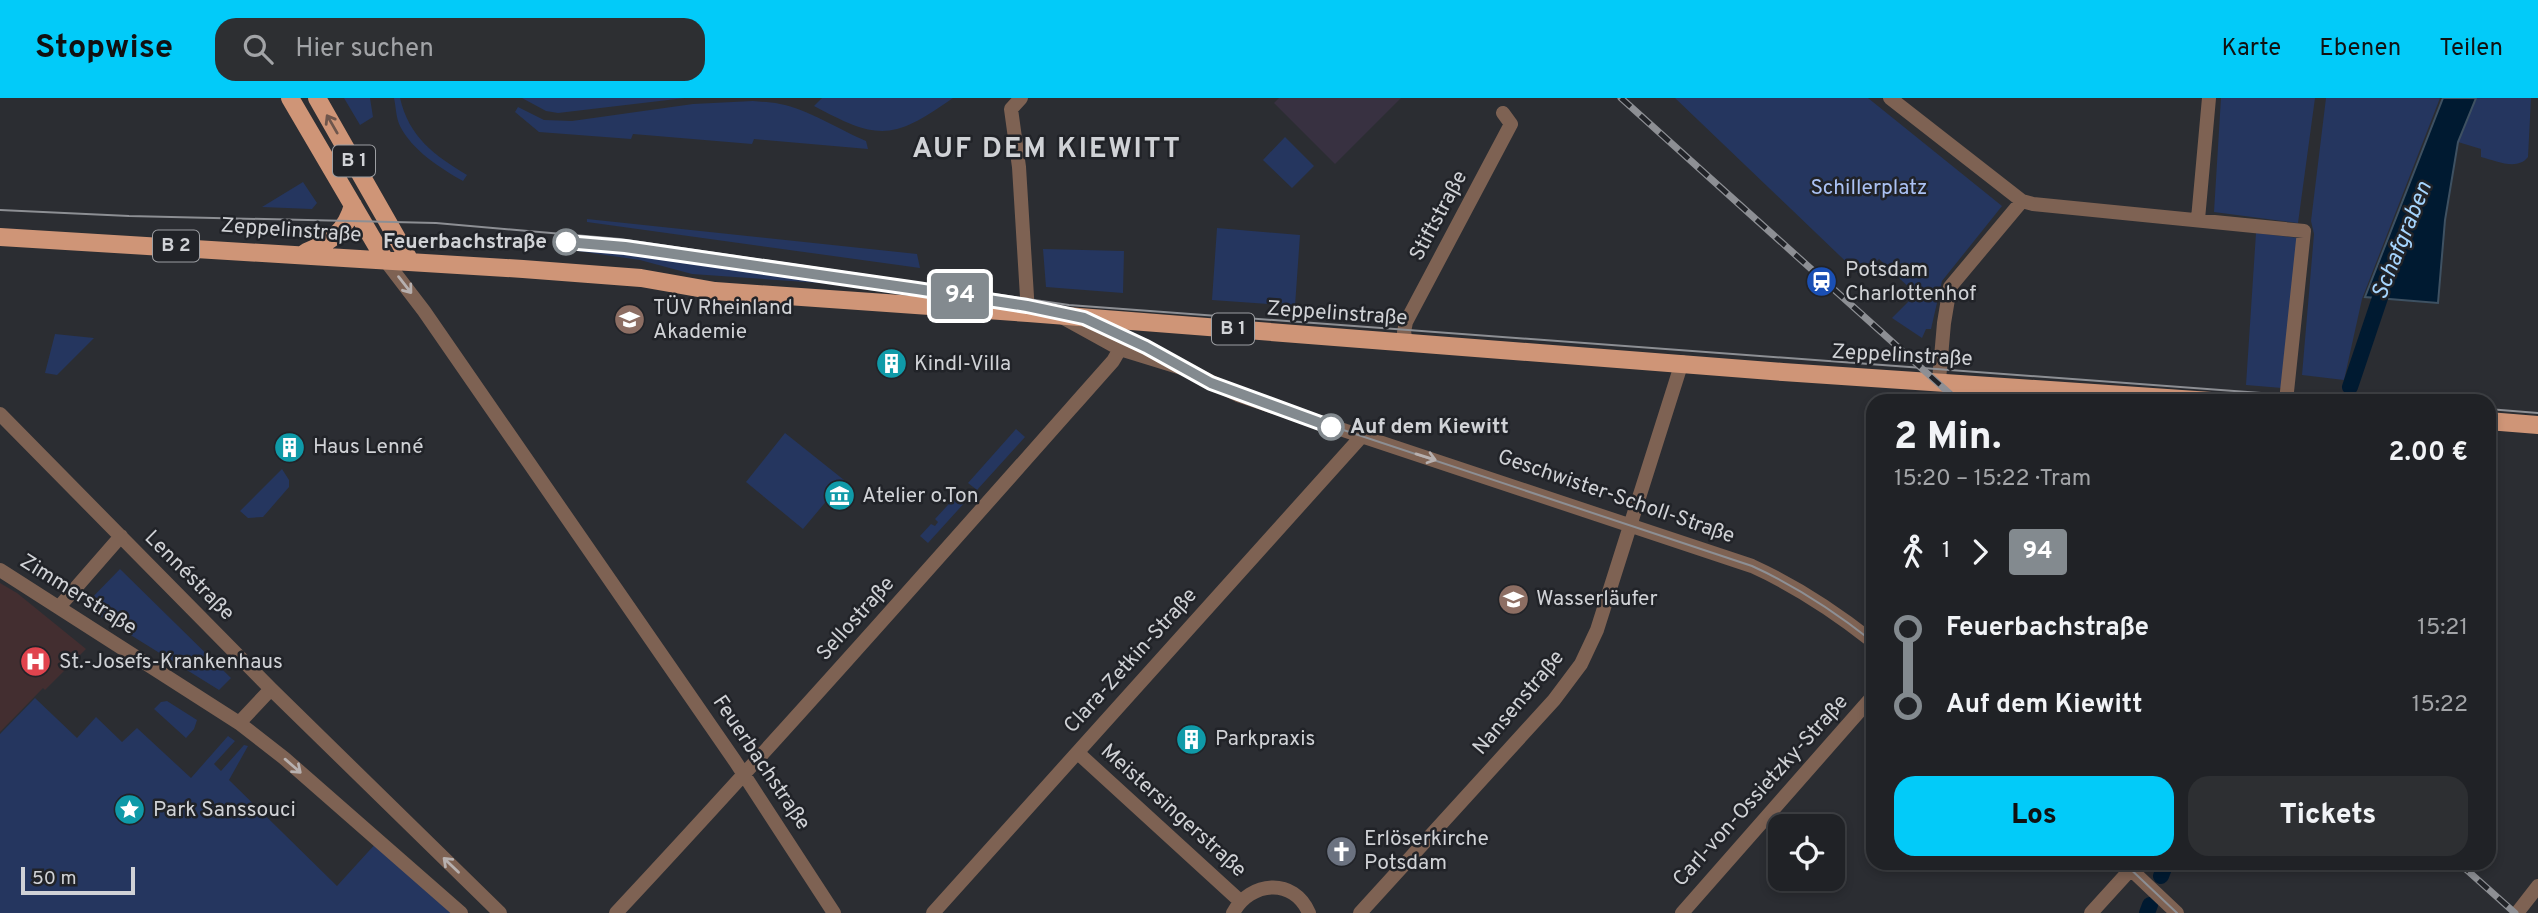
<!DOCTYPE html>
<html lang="de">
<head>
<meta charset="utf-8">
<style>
  body { margin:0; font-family:Overpass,sans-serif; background:#2d2f32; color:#f1f3f6; height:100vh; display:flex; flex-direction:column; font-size:26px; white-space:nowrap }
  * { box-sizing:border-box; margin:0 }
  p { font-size:23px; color:#a2a4a7 }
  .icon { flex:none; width:38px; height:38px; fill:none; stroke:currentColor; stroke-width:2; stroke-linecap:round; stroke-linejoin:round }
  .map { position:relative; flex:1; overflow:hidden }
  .details { position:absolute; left:1866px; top:296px; width:630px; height:476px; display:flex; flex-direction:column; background:#202226; border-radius:21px; box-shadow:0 4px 10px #0003,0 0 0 2px #3d3f43 }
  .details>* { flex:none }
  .badge { padding:0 14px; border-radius:5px; font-size:24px; line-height:46px }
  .buttons { position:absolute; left:1768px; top:716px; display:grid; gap:14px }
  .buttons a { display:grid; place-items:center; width:77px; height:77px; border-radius:14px; background:#202226; box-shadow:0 4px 10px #0003,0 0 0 2px #3d3f43; font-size:35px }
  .scale { position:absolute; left:21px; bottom:18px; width:114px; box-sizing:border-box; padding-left:7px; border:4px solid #d0d2d6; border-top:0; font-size:19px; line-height:24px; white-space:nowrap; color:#d0d2d6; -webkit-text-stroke:5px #212328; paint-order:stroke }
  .map>.badge { position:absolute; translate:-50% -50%; box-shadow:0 0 0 4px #fff }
  .legs { display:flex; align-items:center; gap:10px; height:77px; padding:0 28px; font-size:23px }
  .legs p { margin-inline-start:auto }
  .summary { display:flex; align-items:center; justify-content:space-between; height:119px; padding:0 28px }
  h1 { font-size:38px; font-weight:800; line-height:52px }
  .primary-button { display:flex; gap:14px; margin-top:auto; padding:14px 28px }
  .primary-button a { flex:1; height:80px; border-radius:21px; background:#02cbf9; color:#111; font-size:28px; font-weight:800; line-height:80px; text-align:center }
  .primary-button a+a { background:#2d2f32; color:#f1f3f6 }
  ul { padding:0 28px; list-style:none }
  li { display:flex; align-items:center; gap:24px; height:77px; font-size:26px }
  li i { display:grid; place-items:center; width:10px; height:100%; margin:0 9px; background:currentColor }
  li i::after { content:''; width:18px; height:18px; margin:-9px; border:5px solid; border-radius:50%; background:#202226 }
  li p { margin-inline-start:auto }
  li:first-child i { background:linear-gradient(#0000 50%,currentColor 0) }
  li:last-child i { background:linear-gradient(currentColor 50%,#0000 0) }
  header { display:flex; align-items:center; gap:42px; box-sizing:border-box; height:98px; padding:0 35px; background:#02cbf9; color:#111 }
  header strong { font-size:33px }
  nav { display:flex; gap:38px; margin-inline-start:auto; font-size:24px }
  .search { width:490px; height:63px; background:#2d2f32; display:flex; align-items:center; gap:18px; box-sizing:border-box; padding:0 24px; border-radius:21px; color:#a2a4a7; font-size:26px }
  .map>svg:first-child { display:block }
  .industrial { fill:#383141 }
  .medical { fill:#432e30 }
  .green { fill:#25365f }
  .water { fill:#001a31; stroke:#3e5162; stroke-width:2 }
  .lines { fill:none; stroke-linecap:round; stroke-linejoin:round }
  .canal { stroke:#001a31; stroke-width:16 }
  .minor { stroke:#7e6253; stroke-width:14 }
  .primary { stroke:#cf9577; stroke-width:18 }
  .tram { stroke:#8d8f94; stroke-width:2 }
  .rail-casing { stroke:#8d8f94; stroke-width:7 }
  .rail { stroke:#212328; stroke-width:4.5; stroke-dasharray:13; stroke-linecap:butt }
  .oneway { stroke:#6f564c }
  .oneway2 { stroke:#b7b0af }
  .line-1-casing { stroke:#fff; stroke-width:16 }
  .line-1 { stroke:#838a8f; stroke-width:10 }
  .stop-1-dot { fill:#fff; stroke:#838a8f; stroke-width:3.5 }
  .labels { text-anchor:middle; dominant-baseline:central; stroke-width:5; stroke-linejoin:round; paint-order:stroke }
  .shield { fill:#212328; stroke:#9c9ea2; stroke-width:2 }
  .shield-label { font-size:19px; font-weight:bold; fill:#d0d2d6 }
  .park-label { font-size:21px; fill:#abc2f4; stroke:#212328 }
  .street-label { font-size:21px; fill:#d0d2d6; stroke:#212328 }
  .stop-label { font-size:21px; font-weight:bold; fill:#d0d2d6; stroke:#212328; text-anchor:end }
  .poi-label { font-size:21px; fill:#d0d2d6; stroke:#212328; text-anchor:start }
  .water-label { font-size:23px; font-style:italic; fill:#a6d5fe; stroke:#212328 }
  .district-label { font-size:28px; font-weight:bold; letter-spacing:2px; fill:#d0d2d6; stroke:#212328 }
</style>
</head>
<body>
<header>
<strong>Stopwise</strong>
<div class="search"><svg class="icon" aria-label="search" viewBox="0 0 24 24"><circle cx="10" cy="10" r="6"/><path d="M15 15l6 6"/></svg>Hier suchen</div>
<nav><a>Karte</a><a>Ebenen</a><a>Teilen</a></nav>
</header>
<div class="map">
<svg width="2538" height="815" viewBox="0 0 2538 815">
  <rect width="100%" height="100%" fill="#2b2d32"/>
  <path class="industrial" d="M1279 0H1401L1335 66 1274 5Z"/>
  <path class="medical" d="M0 485 17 495 86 551 45 592 43 590 0 634Z"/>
  <path class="green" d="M344 0H370L373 19 360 27Z
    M394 0H400C409 39 434 57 467 77L463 83C440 70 412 52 400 28 396 20 396 9 394 0Z
    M522 0H685L558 15 546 13Z
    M822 0H953C893 42 879 43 814 8Z
    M1675 0H1868L2002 108 1942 183 1931 231H1926L1922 240 1892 220 1916 196 1879 161 1862 179Z
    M2221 0H2315L2298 125 2214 114Z
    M2326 0H2440L2362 201 2344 282 2302 277 2314 136 2311 123Z
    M2476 0H2531L2528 59C2517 73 2497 63 2481 59V51L2458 44Z
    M753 3C762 4 771 4 780 6 807 11 840 32 866 43L868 51 754 41 752 46 633 36 631 41 539 34 515 14 518 9 544 22 572 23 693 6Z
    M1285 39 1314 68 1292 90 1263 62Z
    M303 84 317 105 312 111 262 109Z
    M587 121 917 156 920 170 587 124Z
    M1217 130 1300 137 1295 208 1212 202Z
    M2256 135 2298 140 2282 290 2246 287Z
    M578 148 654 156 863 188 692 176 640 162 577 153Z
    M1043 151 1124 153 1123 195 1046 189Z
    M55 236 94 240 57 277 45 275Z
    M1016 331 1025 339 977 392 968 385Z
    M785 335 844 382 803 431 746 384Z
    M282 371 289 382V389L263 419 248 420 240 413Z
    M959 395 967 402 928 445 920 438 931 426 935 428 938 424 935 421Z
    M120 471 231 580 219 592 84 508Z
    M35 600 77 640 96 619 122 644 137 630 191 680 228 638 235 643 214 666 221 673 244 647 248 648 229 682 337 788 378 743 460 815H0V636Z
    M167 603 197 622 194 631 186 640 154 611 161 604Z"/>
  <path class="water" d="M2443 0H2476L2458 44 2445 122 2438 205 2365 199Z"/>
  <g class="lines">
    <path class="canal" d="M2350 289 2386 182
      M2161 778 2166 765
      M2147 815 2150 807"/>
    <path class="minor" d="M1021 0 1011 11 1019 69 1028 215
      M1890 0 2022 103 2033 106 2304 133 2286 303
      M2198 121 2209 0
      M385 162 424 213 735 663 834 815
      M1062 219 1120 251 1185 271 1238 297 1752 468C1796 488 1834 513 1872 543
      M1406 243 1404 234 1406 224 1511 26 1503 15
      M1939 282 1944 225 1950 189 2022 103
      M0 316 271 591 500 815
      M0 472 239 625 284 660 461 815
      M59 509 121 438
      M239 625 271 591
      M1078 655 1240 803
      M2124 765 2177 815
      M616 815C785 634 949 448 1113 263L1120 251
      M933 815 1361 339
      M1233 815C1250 783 1294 779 1309 815
      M1360 815 1554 602 1581 566 1597 532 1682 264
      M1682 815 1872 599
      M2091 815 2131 771
      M2517 815 2538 788"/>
    <path class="primary" d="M290 0 385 162
      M317 0 410 163
      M0 139 523 171 641 180 715 193 1028 215 1783 274 2211 303
      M306 154C331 144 346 133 353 107
      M2488 323 2538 327"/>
    <path class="tram" d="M0 112 129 118 436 125 620 141 1069 207 2369 303
      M1058 215 1084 220 1238 297 1752 468C1796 488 1834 513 1872 543
      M2488 311 2538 315
      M2124 765 2177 815"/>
    <defs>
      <path id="rail" d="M1621 0 1958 303
        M2459 765 2515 815"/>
    </defs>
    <use href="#rail" class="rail-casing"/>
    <use href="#rail" class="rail"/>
  </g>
  <defs><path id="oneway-shaft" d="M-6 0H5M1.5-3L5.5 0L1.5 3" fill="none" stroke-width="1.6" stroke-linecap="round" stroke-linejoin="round" transform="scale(1.75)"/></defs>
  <use class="oneway" href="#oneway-shaft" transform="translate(332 26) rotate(-120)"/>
  <g class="oneway2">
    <use href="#oneway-shaft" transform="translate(405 187) rotate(52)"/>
    <use href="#oneway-shaft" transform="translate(1426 359) rotate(17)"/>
    <use href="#oneway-shaft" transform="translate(293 668) rotate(41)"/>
    <use href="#oneway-shaft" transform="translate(451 767) rotate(-136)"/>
  </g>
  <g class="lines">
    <defs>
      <path id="line-1" d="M566 144 625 149 917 191 1027 208 1084 220 1146 249 1211 285 1331 329"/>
    </defs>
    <use href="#line-1" class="line-1-casing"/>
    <use href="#line-1" class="line-1"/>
  </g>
  <defs>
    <symbol id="station-disc" viewBox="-11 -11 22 22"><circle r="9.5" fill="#1a4fb4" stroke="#212328"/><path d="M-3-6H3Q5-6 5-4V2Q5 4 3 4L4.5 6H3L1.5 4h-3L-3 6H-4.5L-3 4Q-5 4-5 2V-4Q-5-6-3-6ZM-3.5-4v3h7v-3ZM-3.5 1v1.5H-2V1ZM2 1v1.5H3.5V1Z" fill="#fff"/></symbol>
    <symbol id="university-disc" viewBox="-11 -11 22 22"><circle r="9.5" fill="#8d6e63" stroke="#212328"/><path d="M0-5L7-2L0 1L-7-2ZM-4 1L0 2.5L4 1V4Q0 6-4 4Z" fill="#fff"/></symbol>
    <symbol id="building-disc" viewBox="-11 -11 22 22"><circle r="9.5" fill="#0f9aa8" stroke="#212328"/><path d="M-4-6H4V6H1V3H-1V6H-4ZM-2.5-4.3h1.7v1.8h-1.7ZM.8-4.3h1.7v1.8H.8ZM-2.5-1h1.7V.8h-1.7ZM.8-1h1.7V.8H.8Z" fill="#fff"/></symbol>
    <symbol id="museum-disc" viewBox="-11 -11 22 22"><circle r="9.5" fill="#0f9aa8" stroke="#212328"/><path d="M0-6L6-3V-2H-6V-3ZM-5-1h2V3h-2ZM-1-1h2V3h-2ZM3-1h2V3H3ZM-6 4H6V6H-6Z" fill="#fff"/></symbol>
    <symbol id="school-disc" viewBox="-11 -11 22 22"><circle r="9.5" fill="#8d6e63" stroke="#212328"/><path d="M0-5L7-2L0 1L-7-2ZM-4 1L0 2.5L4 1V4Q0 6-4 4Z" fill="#fff"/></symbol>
    <symbol id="hospital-disc" viewBox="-11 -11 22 22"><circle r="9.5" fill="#e0444e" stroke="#212328"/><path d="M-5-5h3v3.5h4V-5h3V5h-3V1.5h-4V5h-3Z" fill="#fff"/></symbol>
    <symbol id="sight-disc" viewBox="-11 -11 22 22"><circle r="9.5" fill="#0f9aa8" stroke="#212328"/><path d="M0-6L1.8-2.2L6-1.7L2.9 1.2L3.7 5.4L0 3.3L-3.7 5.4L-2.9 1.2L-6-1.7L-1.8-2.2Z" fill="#fff"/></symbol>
    <symbol id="church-disc" viewBox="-11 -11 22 22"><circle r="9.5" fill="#6b7280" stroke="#212328"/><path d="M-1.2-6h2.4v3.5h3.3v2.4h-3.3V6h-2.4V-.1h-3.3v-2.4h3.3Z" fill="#fff"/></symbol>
  </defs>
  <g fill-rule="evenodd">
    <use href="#station-disc" x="1804" y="166" width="35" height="35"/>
    <use href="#university-disc" x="612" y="204" width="35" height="35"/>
    <use href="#building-disc" x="874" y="248" width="35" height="35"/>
    <use href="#building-disc" x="272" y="332" width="35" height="35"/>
    <use href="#museum-disc" x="822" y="380" width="35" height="35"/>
    <use href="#school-disc" x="1496" y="484" width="35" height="35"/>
    <use href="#hospital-disc" x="18" y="546" width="35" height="35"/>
    <use href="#building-disc" x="1174" y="624" width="35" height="35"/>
    <use href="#sight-disc" x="112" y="694" width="35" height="35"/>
    <use href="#church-disc" x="1324" y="736" width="35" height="35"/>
  </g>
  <g class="stop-1-dot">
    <circle cx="566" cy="144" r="12"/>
    <circle cx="1331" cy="329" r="12"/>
  </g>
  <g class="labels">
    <g class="shield">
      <rect x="333" y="47.5" width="42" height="31" rx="5"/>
      <rect x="153" y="132.5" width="46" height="31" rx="5"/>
      <rect x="1212" y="215.5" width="42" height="31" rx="5"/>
    </g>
    <g class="shield-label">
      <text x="354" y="63">B 1</text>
      <text x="176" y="148">B 2</text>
      <text x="1233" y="231">B 1</text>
    </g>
    <g class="park-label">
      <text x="1869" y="90">Schillerplatz</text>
    </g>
    <g class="street-label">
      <text transform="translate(1439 118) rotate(-62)">Stiftstraße</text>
      <text transform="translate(291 133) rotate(4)">Zeppelinstraße</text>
      <text transform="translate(1337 216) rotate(4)">Zeppelinstraße</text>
      <text transform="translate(1902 258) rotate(3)">Zeppelinstraße</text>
      <text transform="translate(1616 399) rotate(19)">Geschwister-Scholl-Straße</text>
      <text transform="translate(189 478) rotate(45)">Lennéstraße</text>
      <text transform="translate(78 497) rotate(32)">Zimmerstraße</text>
      <text transform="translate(856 521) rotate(-48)">Sellostraße</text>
      <text transform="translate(1131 563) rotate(-48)">Clara-Zetkin-Straße</text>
      <text transform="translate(1519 605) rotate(-50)">Nansenstraße</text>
      <text transform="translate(761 665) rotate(56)">Feuerbachstraße</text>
      <text transform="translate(1761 693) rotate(-48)">Carl-von-Ossietzky-Straße</text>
      <text transform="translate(1173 713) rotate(42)">Meistersingerstraße</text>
    </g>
    <g class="stop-label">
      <text x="547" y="144">Feuerbachstraße</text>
      <text x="1350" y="329" text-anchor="start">Auf dem Kiewitt</text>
    </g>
    <g class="poi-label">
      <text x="1845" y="172">Potsdam<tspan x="1845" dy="24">Charlottenhof</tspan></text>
      <text x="653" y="210">TÜV Rheinland<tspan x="653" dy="24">Akademie</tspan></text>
      <text x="914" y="266">Kindl-Villa</text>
      <text x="313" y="349">Haus Lenné</text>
      <text x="862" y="398">Atelier o.Ton</text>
      <text x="1536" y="501">Wasserläufer</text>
      <text x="59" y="564">St.-Josefs-Krankenhaus</text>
      <text x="1215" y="641">Parkpraxis</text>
      <text x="153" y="712">Park Sanssouci</text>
      <text x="1364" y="741">Erlöserkirche<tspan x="1364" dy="24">Potsdam</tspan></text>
    </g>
    <g class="water-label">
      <text transform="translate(2403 143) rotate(-68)">Schafgraben</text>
    </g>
    <g class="district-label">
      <text x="1047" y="52">AUF DEM KIEWITT</text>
    </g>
  </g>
</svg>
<div class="buttons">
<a><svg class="icon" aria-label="locate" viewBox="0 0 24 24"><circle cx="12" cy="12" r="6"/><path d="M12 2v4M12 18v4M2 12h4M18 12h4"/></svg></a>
</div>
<div class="scale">50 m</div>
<b class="badge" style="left:960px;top:198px;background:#838a8f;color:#fff">94</b>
<section class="details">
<div class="summary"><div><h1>2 Min.</h1><p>15:20 – 15:22 · Tram</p></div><b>2.00 €</b></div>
<div class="legs"><svg class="icon" aria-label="walk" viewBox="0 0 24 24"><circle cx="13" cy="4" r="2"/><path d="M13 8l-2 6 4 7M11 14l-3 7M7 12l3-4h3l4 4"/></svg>1<svg class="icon" aria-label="forward" viewBox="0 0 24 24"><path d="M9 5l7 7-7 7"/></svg><b class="badge" style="background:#838a8f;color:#fff">94</b></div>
<ul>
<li><i style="color:#838a8f"></i><b>Feuerbachstraße</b><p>15:21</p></li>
<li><i style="color:#838a8f"></i><b>Auf dem Kiewitt</b><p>15:22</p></li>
</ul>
<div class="primary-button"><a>Los</a><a>Tickets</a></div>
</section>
</div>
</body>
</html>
